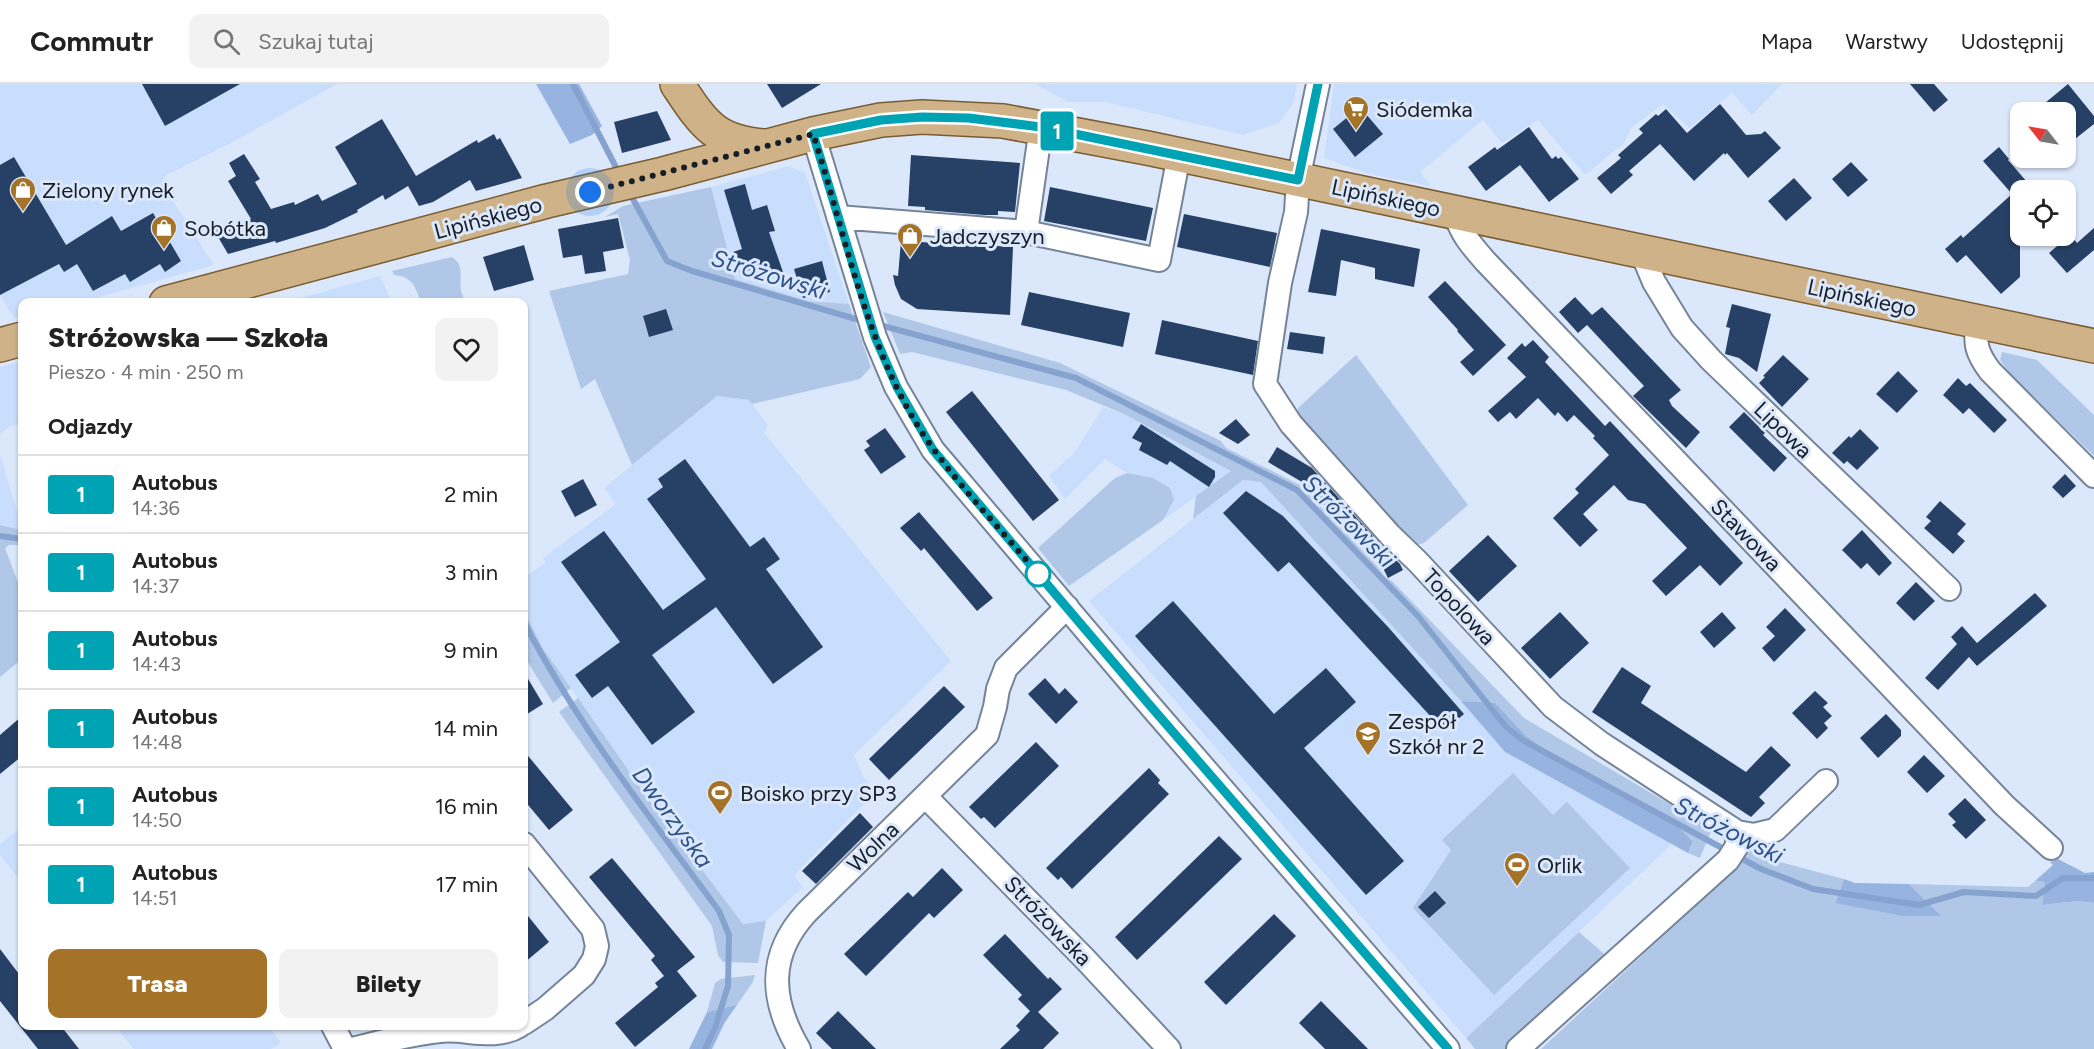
<!DOCTYPE html>
<html lang="pl">
<head>
<meta charset="utf-8">
<style>
  body { margin:0; font-family:Figtree,sans-serif; background:#f2f2f2; color:#222; height:100vh; display:flex; flex-direction:column; font-size:22px; white-space:nowrap }
  * { box-sizing:border-box; margin:0 }
  p { font-size:20px; color:#767676 }
  .icon { flex:none; width:33px; height:33px; fill:none; stroke:currentColor; stroke-width:2; stroke-linecap:round; stroke-linejoin:round }
  .map { position:relative; flex:1; overflow:hidden }
  .details { position:absolute; left:18px; top:214px; width:510px; height:732px; display:flex; flex-direction:column; background:#fff; border-radius:12px; box-shadow:0 2px 4px #0004 }
  .details>* { flex:none }
  .badge { padding:0 12px; border-radius:4px; font-size:21px; line-height:39px }
  .needle { width:39px; rotate:301deg }
  .fabs { position:absolute; left:2010px; top:18px; display:grid; gap:12px }
  .fabs a { display:grid; place-items:center; width:66px; height:66px; border-radius:12px; background:#fff; box-shadow:0 2px 4px #0004; font-size:30px }
  .you { position:absolute; width:30px; height:30px; margin:-15px; border:4px solid #fff; border-radius:50%; background:#1a73e8; box-shadow:0 0 0 9px #1a73e833 }
  .map>.badge { position:absolute; translate:-50% -50%; box-shadow:0 0 0 3px #fff }
  h2 { padding:0 30px; font-size:22px; line-height:54px }
  .round { display:grid; place-items:center; flex:none; width:63px; height:63px; border-radius:12px; background:#f2f2f2 }
  .summary { display:flex; align-items:center; justify-content:space-between; height:102px; padding:0 30px }
  h1 { font-size:28px; font-weight:800; line-height:45px }
  .primary-button { display:flex; gap:12px; margin-top:auto; padding:12px 30px }
  .primary-button a { flex:1; height:69px; border-radius:12px; background:#a47328; color:#fff; font-size:24px; font-weight:800; line-height:69px; text-align:center }
  .primary-button a+a { background:#f2f2f2; color:#222 }
  ul { padding:0; list-style:none }
  li { display:flex; align-items:center; gap:18px; height:78px; padding:0 30px; border-top:2px solid #e0e0e0 }
  li div { flex:1 }
  li b { display:block; font-size:22px }
  li em { font-style:normal }
  li .badge { min-width:66px; font-weight:700; text-align:center }
  header { display:flex; align-items:center; gap:36px; box-sizing:border-box; height:84px; padding:0 30px; background:#fff; border-bottom:2px solid #e0e0e0 }
  header strong { font-size:28px }
  nav { display:flex; gap:33px; margin-inline-start:auto; font-size:21px }
  .search { width:420px; height:54px; background:#f2f2f2; display:flex; align-items:center; gap:15px; box-sizing:border-box; padding:0 21px; border-radius:12px; color:#767676; font-size:22px }
  .map>svg:first-child { display:block }
  .built { fill:#c9ddfc }
  .green { fill:#b1c7e8 }
  .forest { fill:#97b4e1 }
  .lines { fill:none; stroke-linecap:round; stroke-linejoin:round }
  .stream { stroke:#86a3cf; stroke-width:6 }
  .building { fill:#274065 }
  .street-casing { stroke:#758499; stroke-width:26 }
  .primary-casing { stroke:#7a5d32; stroke-width:36 }
  .street { stroke:#fff; stroke-width:22 }
  .primary { stroke:#cfb288; stroke-width:33 }
  .line-casing { stroke:#fff; stroke-width:14 }
  .line { stroke:#00a3b4; stroke-width:9 }
  .walk { stroke:#181e26; stroke-width:6; stroke-dasharray:0 10.8 }
  .stop-dot { fill:#fff; stroke:#00a3b4; stroke-width:3 }
  .labels { text-anchor:middle; dominant-baseline:central; stroke-width:6; stroke-linejoin:round; paint-order:stroke }
  .poi-label { font-size:22px; fill:#181e26; stroke:#dbe8fc; text-anchor:start }
  .street-label { font-size:22px; fill:#181e26; stroke:#dbe8fc }
  .water-label { font-size:24px; font-style:italic; fill:#2d528a; stroke:#dbe8fc }
</style>
</head>
<body>
<header>
<strong>Commutr</strong>
<div class="search"><svg class="icon" aria-label="search" viewBox="0 0 24 24"><circle cx="10" cy="10" r="6"/><path d="M15 15l6 6"/></svg>Szukaj tutaj</div>
<nav><a>Mapa</a><a>Warstwy</a><a>Udostępnij</a></nav>
</header>
<div class="map">
<svg width="2094" height="965" viewBox="0 0 2094 965">
  <rect width="100%" height="100%" fill="#dbe8fc"/>
  <path class="built" d="M0 0H337L229 60 165 92 163 101 214 181 78 219H22V232L14 234 0 211Z
    M1035 0H1296L1297 1 1293 20 1279 39 1243 51 1105 18H1068Z
    M1334 0H1782L1752 31 1732 9 1689 44 1663 20 1631 44 1624 59 1585 91 1538 36 1502 59 1483 36 1420 88 1431 102 1369 90 1324 74Z
    M789 82 805 89 849 220 808 217 735 195 711 103Z
    M380 192 392 219H279L293 216Z
    M22 277V340L10 342 0 350V283Z
    M717 312 749 316 768 341 764 349 951 577 854 671 864 694 877 707 794 791 803 803 766 837 743 840 647 713 542 563 524 526V494L546 478 543 474 616 420 604 404Z
    M1103 323 1124 330 1232 387 1163 436 1174 416 1152 394 1127 389 1105 375 1065 415 1049 392 1075 368Z
    M0 370 22 444V446L0 441Z
    M1243 396 1261 398 1423 573 1505 668 1672 760 1466 954 1089 517Z
    M22 743V799L0 771V760Z
    M115 942H268L281 959 271 965H134Z"/>
  <path class="green" d="M711 103 735 195 808 217 849 220 871 283 860 295 752 320 749 316 717 312 632 381 595 295 581 305 549 207 628 190 630 176 618 130 605 133 623 122Z
    M452 173C467 183 457 198 462 210 463 214 465 216 467 219H421C415 202 413 193 394 191L392 187Z
    M883 228 1060 279 1221 357 1226 364 1300 401 1378 483 1384 492 1393 498 1524 634 1712 745 1700 774 1688 769 1693 757 1678 743 1543 664 1526 652 1495 619 1461 617 1261 398 1243 396 1193 435 1196 412 1231 387 1124 330 1066 306 912 268 900 270Z
    M2002 268 2037 276 2094 331V372L2012 292 2000 276Z
    M1356 271 1468 421 1424 459 1416 461 1298 333V324Z
    M1127 389 1153 394 1170 404 1174 416 1163 436 1069 502 1038 464 1115 394Z
    M0 441 22 446V461H9L5 464 22 509V575L0 593Z
    M524 526 542 563 571 604 553 619 524 572Z
    M578 614 647 713 743 840 766 837 758 879 723 878 718 871 712 842 559 628Z
    M1513 689 1553 731 1567 718 1630 784 1494 911 1413 824 1451 766 1442 756Z
    M1749 764 1776 777 1844 795 1835 818 1902 832H1940L1909 800 2028 803 2035 797 2045 798 2042 821 2077 817 2094 819V965H1541L1729 791Z
    M1579 848 1609 874 1507 965H1475L1466 954Z
    M755 891 753 898 737 921 707 928 715 899 721 895Z"/>
  <path class="forest" d="M536 0H579L602 42 592 51 570 60Z
    M1461 617 1495 619 1526 652 1543 664 1678 743 1693 757 1688 769 1505 668Z
    M2058 775 2085 789 2094 788V819L2077 817 2042 821 2045 798 2035 797 2053 781 2050 778Z
    M1844 795 1855 799 1909 800 1941 832H1902L1835 819Z
    M737 921 725 938 712 965H689L707 928Z"/>
  <g class="lines">
    <path class="stream" d="M573 0 620 91
      M629 108 667 177 692 187 866 238
      M876 240 1076 294 1297 406 1418 532 1506 643 1524 657 1761 785 1813 805 1919 821 1964 808 2036 812 2063 794H2094
      M0 452 22 455
      M524 538C578 642 650 733 719 827L729 851 728 902 715 944 705 965"/>
  </g>
  <path class="building" d="M142 0H240L165 42Z
    M767 0H821L782 24Z
    M1910 0H1934L1948 16 1934 28Z
    M2068 0 2094 32V40L2075 55 2066 43V28H2053L2045 19Z
    M1720 20 1746 51 1761 50 1765 47 1781 64 1748 94 1727 69 1725 71 1724 69 1694 97 1660 60 1629 87 1633 91 1611 110 1597 94 1621 74 1618 71 1643 49 1639 45 1656 30 1658 32 1666 25 1687 49Z
    M1360 23 1383 50 1355 73 1333 45Z
    M657 27 671 56 622 69 614 38Z
    M382 35 416 92 477 56 478 59 494 50 497 56 500 54 522 94 476 107 470 96 433 118 419 122 408 102 385 116 383 111 357 126 358 128 325 144 276 159 275 157 228 170 214 146 251 135 228 97 236 92 229 79 244 70 260 95 255 98 271 125 294 118 295 121 318 110 322 117 357 100 335 63Z
    M1529 43 1552 75 1556 72 1558 75 1561 73 1579 95 1549 118 1520 81 1486 107 1468 83 1495 63 1497 66Z
    M1999 63 2009 75 2008 76 2034 106H2020V193L2001 210 1966 171 1957 179 1945 165 1961 151 1963 154 2012 110 1983 77Z
    M911 71 1020 79 1015 128 998 127V131H984L925 126V123L908 122Z
    M14 73 66 161 112 132 121 147 153 129 181 177 165 188 160 180 130 198 125 190 93 207 77 180 64 188 59 180 0 211V81Z
    M1851 78 1868 96 1848 113 1832 95Z
    M1794 94 1812 114 1786 137 1768 117Z
    M745 100 752 126 767 121 775 147 769 148 783 188 763 194 759 183 740 189 733 168 742 165 724 106Z
    M1050 103 1153 124 1146 157 1044 137Z
    M1184 130 1277 149 1270 183 1177 163Z
    M618 134 624 164 603 168 606 187 585 190 582 171 563 174 558 145Z
    M2094 144V166L2067 189 2049 169 2070 151 2077 159Z
    M1321 145 1420 165 1414 203 1375 195V184L1341 176 1336 212 1308 208Z
    M939 155 982 158V161L1013 163 1010 231 917 225 901 215 895 201 893 191 898 192 901 157 938 159Z
    M524 161 534 196 494 207 483 173Z
    M822 177 830 208 803 214 794 185Z
    M1445 197 1506 261 1473 292 1460 278 1474 266 1457 247 1458 246 1428 213Z
    M1029 208 1130 229 1123 263 1021 241Z
    M1575 213 1592 231 1602 223 1681 306 1669 316 1672 322 1700 348 1686 364 1633 312 1644 302 1587 241 1578 249 1559 228Z
    M1732 220 1771 230 1757 288 1739 274 1725 270 1730 244 1726 243Z
    M666 225 673 246 649 253 643 232Z
    M1162 236 1258 257 1253 291 1155 270Z
    M1290 248 1325 253 1323 270 1287 265Z
    M1533 256 1549 273 1545 278 1605 342 1610 337 1743 479 1720 502 1700 481 1666 512 1652 497 1687 464 1645 420 1628 416 1614 401 1583 430 1598 446 1580 463 1553 434 1579 409 1575 405 1609 371 1593 354 1595 352 1574 331 1567 338 1558 328 1555 332 1538 314 1516 335 1510 328 1498 338 1488 327 1526 293 1507 274 1522 259 1525 263Z
    M1783 271 1809 295 1782 323 1759 299 1765 293 1763 292Z
    M1898 287 1918 307 1897 329 1876 310Z
    M1958 294 1966 302 1970 299 2007 336 1994 349 1969 324 1963 330 1943 311Z
    M972 307 1059 416 1033 437 946 328Z
    M1744 328 1765 349 1763 351 1787 374 1774 388 1729 343Z
    M1236 335 1250 351 1238 360 1219 349Z
    M1141 340 1215 387V393L1209 403 1170 377 1167 381 1139 366 1142 359 1132 354Z
    M885 344 906 373 881 390 864 366 870 362 866 357Z
    M1860 345 1879 364 1857 386 1847 377 1844 380 1832 369 1849 352 1851 354Z
    M1277 363 1312 384 1380 460 1400 480 1403 486 1388 494 1381 480 1302 398 1268 378Z
    M685 375 750 463 764 453 780 475 766 485 823 563 773 600 716 523 652 571 695 628 652 661 608 602 592 614 575 591 620 558 561 478 604 447 663 526 706 495 647 415 663 403 658 395Z
    M2065 390 2076 402 2063 414 2052 403Z
    M583 395 597 421 575 433 561 407Z
    M1246 407 1283 432 1389 544 1464 630 1444 647 1289 478 1278 488 1223 429Z
    M1940 417 1966 440 1957 450 1965 457 1953 470 1924 444 1931 437 1926 433Z
    M919 428 993 514 977 527 924 464 921 467 900 444Z
    M1862 446 1892 479 1879 492 1867 479 1861 485 1842 466Z
    M1488 451 1517 482 1478 518 1449 487Z
    M1916 498 1935 517 1914 537 1896 519Z
    M2035 509 2047 522 1977 582 1969 573 1938 606 1925 594 1957 560 1951 553 1962 542 1977 559Z
    M1173 517 1274 630 1326 584 1356 618 1304 664 1404 777 1366 811 1135 552Z
    M1785 524 1806 546 1774 578 1762 564 1775 552 1766 543Z
    M1560 528 1589 559 1550 595 1521 564Z
    M1722 528 1736 544 1714 564 1700 548Z
    M1622 583 1651 602 1641 619 1746 688 1771 662 1791 681 1759 713 1765 719 1751 733 1592 628Z
    M524 588 543 620 524 632Z
    M1045 594 1059 610 1065 604 1078 618 1056 640 1028 610Z
    M944 602 965 623 889 696 869 675Z
    M1815 607 1828 619 1823 623 1832 632 1824 639 1828 644 1817 655 1792 629Z
    M1886 630 1901 646V652L1878 674 1860 654Z
    M22 632V672L0 690V651Z
    M1036 658 1059 682 995 744 984 733 981 735 969 723Z
    M524 667 573 726 549 746 524 716Z
    M1924 671 1945 692 1927 709 1907 688Z
    M1149 684 1160 696 1158 699 1169 710 1072 805 1061 793 1058 796 1046 784Z
    M1965 714 1986 736 1966 755 1952 741 1956 738 1948 730Z
    M860 729 873 743 816 800 802 787Z
    M1219 752 1242 775 1137 876 1115 853Z
    M612 774 695 873 677 887 697 912 635 963 615 939 658 903 655 899 664 892 651 876 655 872 589 793Z
    M942 784 963 806 934 834 929 829 866 892 844 870 908 808 913 813Z
    M1435 807 1446 819 1429 834 1418 823Z
    M524 827 549 858 524 879Z
    M1274 830 1296 852 1226 921 1204 898Z
    M1005 850 1048 895 1050 893 1062 905 1038 928 1059 949 1043 965H1000L1020 946 1016 942 1030 927 1018 915 1022 911 983 871Z
    M0 865 22 894V942H61L79 965H38L0 917Z
    M1321 917 1368 965H1325L1299 939Z
    M838 927 876 965H832L816 949Z"/>
  <g class="lines">
    <defs>
      <path id="street" d="M1318 0 1298 96 1296 128 1280 199 1265 300 1291 340 1390 451 1418 478 1553 623 1602 660 1737 748V762L1728 776 1518 965
        M1041 43 1026 148 1159 176 1179 71
        M813 50 875 253 896 303 933 366 1147 618 1448 965
        M1455 128C1460 149 1472 162 1486 178L2005 722 2051 764
        M838 133 1026 148
        M1641 167 1654 198 1682 244 1711 276 1949 505
        M1977 238C1975 261 1976 268 1990 287L2094 392
        M925 712 1085 875 1169 965
        M1737 748 1754 751 1775 746 1826 697
        M524 760 593 845 597 862 594 875 584 891 545 925 524 939
        M333 942 345 965
        M352 965C381 958 410 950 440 947 466 944 494 957 519 942
        M799 965C770 916 767 871 807 828L987 651 995 623 998 605 1006 584 1067 523"/>
      <path id="primary" d="M677 0C703 39 714 58 763 62
        M166 219 547 117 663 90 813 50 881 36 922 33 1003 37 1147 64 2094 262
        M0 261 22 255"/>
    </defs>
    <use href="#street" class="street-casing"/>
    <use href="#primary" class="primary-casing"/>
    <use href="#street" class="street"/>
    <use href="#primary" class="primary"/>
  </g>
  <g class="lines">
    <defs>
      <path id="line" d="M1318 0 1298 96 1041 43 969 34 922 33 881 36 813 50 875 253 897 303 933 366 1147 618 1448 965"/>
    </defs>
    <use href="#line" class="line-casing"/>
    <use href="#line" class="line"/>
    <path class="walk" d="M590 108 813 50C843 142 864 251 913 334 947 391 997 440 1038 490"/>
  </g>
  <defs>
    <symbol id="supermarket-pin" viewBox="-11 -11 22 30"><path d="M0 17L-7.5 6A9.5 9.5 0 1 1 7.5 6Z" fill="#a47328" stroke="#dbe8fc"/><path d="M-6-5.5h2.5l.6 2H6L4.5 2H-2.5L-4.4-4H-6ZM-1.5 3.2a1.3 1.3 0 1 0 .1 0ZM3 3.2a1.3 1.3 0 1 0 .1 0Z" fill="#fff"/></symbol>
    <symbol id="shop-pin" viewBox="-11 -11 22 30"><path d="M0 17L-7.5 6A9.5 9.5 0 1 1 7.5 6Z" fill="#a47328" stroke="#dbe8fc"/><path d="M-5-2.5h2.3a2.7 3.5 0 0 1 5.4 0H5L5.5 6h-11ZM-1.5-2.5h3a1.5 2.3 0 0 0-3 0Z" fill="#fff"/></symbol>
    <symbol id="school-pin" viewBox="-11 -11 22 30"><path d="M0 17L-7.5 6A9.5 9.5 0 1 1 7.5 6Z" fill="#a47328" stroke="#dbe8fc"/><path d="M0-5L7-2L0 1L-7-2ZM-4 1L0 2.5L4 1V4Q0 6-4 4Z" fill="#fff"/></symbol>
    <symbol id="stadium-pin" viewBox="-11 -11 22 30"><path d="M0 17L-7.5 6A9.5 9.5 0 1 1 7.5 6Z" fill="#a47328" stroke="#dbe8fc"/><path d="M0-5a6.5 5 0 1 0 0 10a6.5 5 0 1 0 0-10ZM-3.5-1.8h7v3.6h-7Z" fill="#fff"/></symbol>
  </defs>
  <g fill-rule="evenodd">
    <use href="#supermarket-pin" x="1341" y="10" width="30" height="40"/>
    <use href="#shop-pin" x="8" y="91" width="30" height="40"/>
    <use href="#shop-pin" x="149" y="129" width="30" height="40"/>
    <use href="#shop-pin" x="895" y="137" width="30" height="40"/>
    <use href="#school-pin" x="1353" y="635" width="30" height="40"/>
    <use href="#stadium-pin" x="705" y="694" width="30" height="40"/>
    <use href="#stadium-pin" x="1502" y="766" width="30" height="40"/>
  </g>
  <circle class="stop-dot" cx="1038" cy="490" r="12"/>
  <g class="labels">
    <g class="poi-label">
      <text x="1376" y="25">Siódemka</text>
      <text x="42" y="106">Zielony rynek</text>
      <text x="184" y="144">Sobótka</text>
      <text x="930" y="152">Jadczyszyn</text>
      <text x="1388" y="637">Zespół<tspan x="1388" dy="25">Szkół nr 2</tspan></text>
      <text x="740" y="709">Boisko przy SP3</text>
      <text x="1537" y="781">Orlik</text>
    </g>
    <g class="street-label">
      <text transform="translate(1386 114) rotate(12)">Lipińskiego</text>
      <text transform="translate(488 134) rotate(-15)">Lipińskiego</text>
      <text transform="translate(1862 214) rotate(12)">Lipińskiego</text>
      <text transform="translate(1783 346) rotate(44)">Lipowa</text>
      <text transform="translate(1746 451) rotate(46)">Stawowa</text>
      <text transform="translate(1459 523) rotate(47)">Topolowa</text>
      <text transform="translate(873 763) rotate(-44)">Wolna</text>
      <text transform="translate(1048 837) rotate(46)">Stróżowska</text>
    </g>
    <g class="water-label">
      <text transform="translate(769 190) rotate(17)">Stróżowski</text>
      <text transform="translate(1349 437) rotate(45)">Stróżowski</text>
      <text transform="translate(673 733) rotate(54)">Dworzyska</text>
      <text transform="translate(1729 746) rotate(27)">Stróżowski</text>
    </g>
  </g>
</svg>
<div class="fabs">
<a><svg class="needle" viewBox="-14 -14 28 28"><path d="M0-13l5 13h-10z" fill="#e53935"/><path d="M0 13l5-13h-10z" fill="#767676"/></svg></a>
<a><svg class="icon" aria-label="locate" viewBox="0 0 24 24"><circle cx="12" cy="12" r="6"/><path d="M12 2v4M12 18v4M2 12h4M18 12h4"/></svg></a>
</div>
<div class="you" style="left:590px;top:108px"></div>
<b class="badge" style="left:1057px;top:47px;background:#00a3b4;color:#fff">1</b>
<section class="details">
<div class="summary"><div><h1>Stróżowska — Szkoła</h1><p>Pieszo · 4 min · 250 m</p></div><a class="round"><svg class="icon" aria-label="heart" viewBox="0 0 24 24"><path d="M12 20l-8-8c-3-5 5-10 8-4 3-6 11-1 8 4z"/></svg></a></div>
<h2>Odjazdy</h2>
<ul>
<li><span class="badge" style="background:#00a3b4;color:#fff">1</span><div><b>Autobus</b><p>14:36</p></div><em>2 min</em></li>
<li><span class="badge" style="background:#00a3b4;color:#fff">1</span><div><b>Autobus</b><p>14:37</p></div><em>3 min</em></li>
<li><span class="badge" style="background:#00a3b4;color:#fff">1</span><div><b>Autobus</b><p>14:43</p></div><em>9 min</em></li>
<li><span class="badge" style="background:#00a3b4;color:#fff">1</span><div><b>Autobus</b><p>14:48</p></div><em>14 min</em></li>
<li><span class="badge" style="background:#00a3b4;color:#fff">1</span><div><b>Autobus</b><p>14:50</p></div><em>16 min</em></li>
<li><span class="badge" style="background:#00a3b4;color:#fff">1</span><div><b>Autobus</b><p>14:51</p></div><em>17 min</em></li>
</ul>
<div class="primary-button"><a>Trasa</a><a>Bilety</a></div>
</section>
</div>
</body>
</html>
